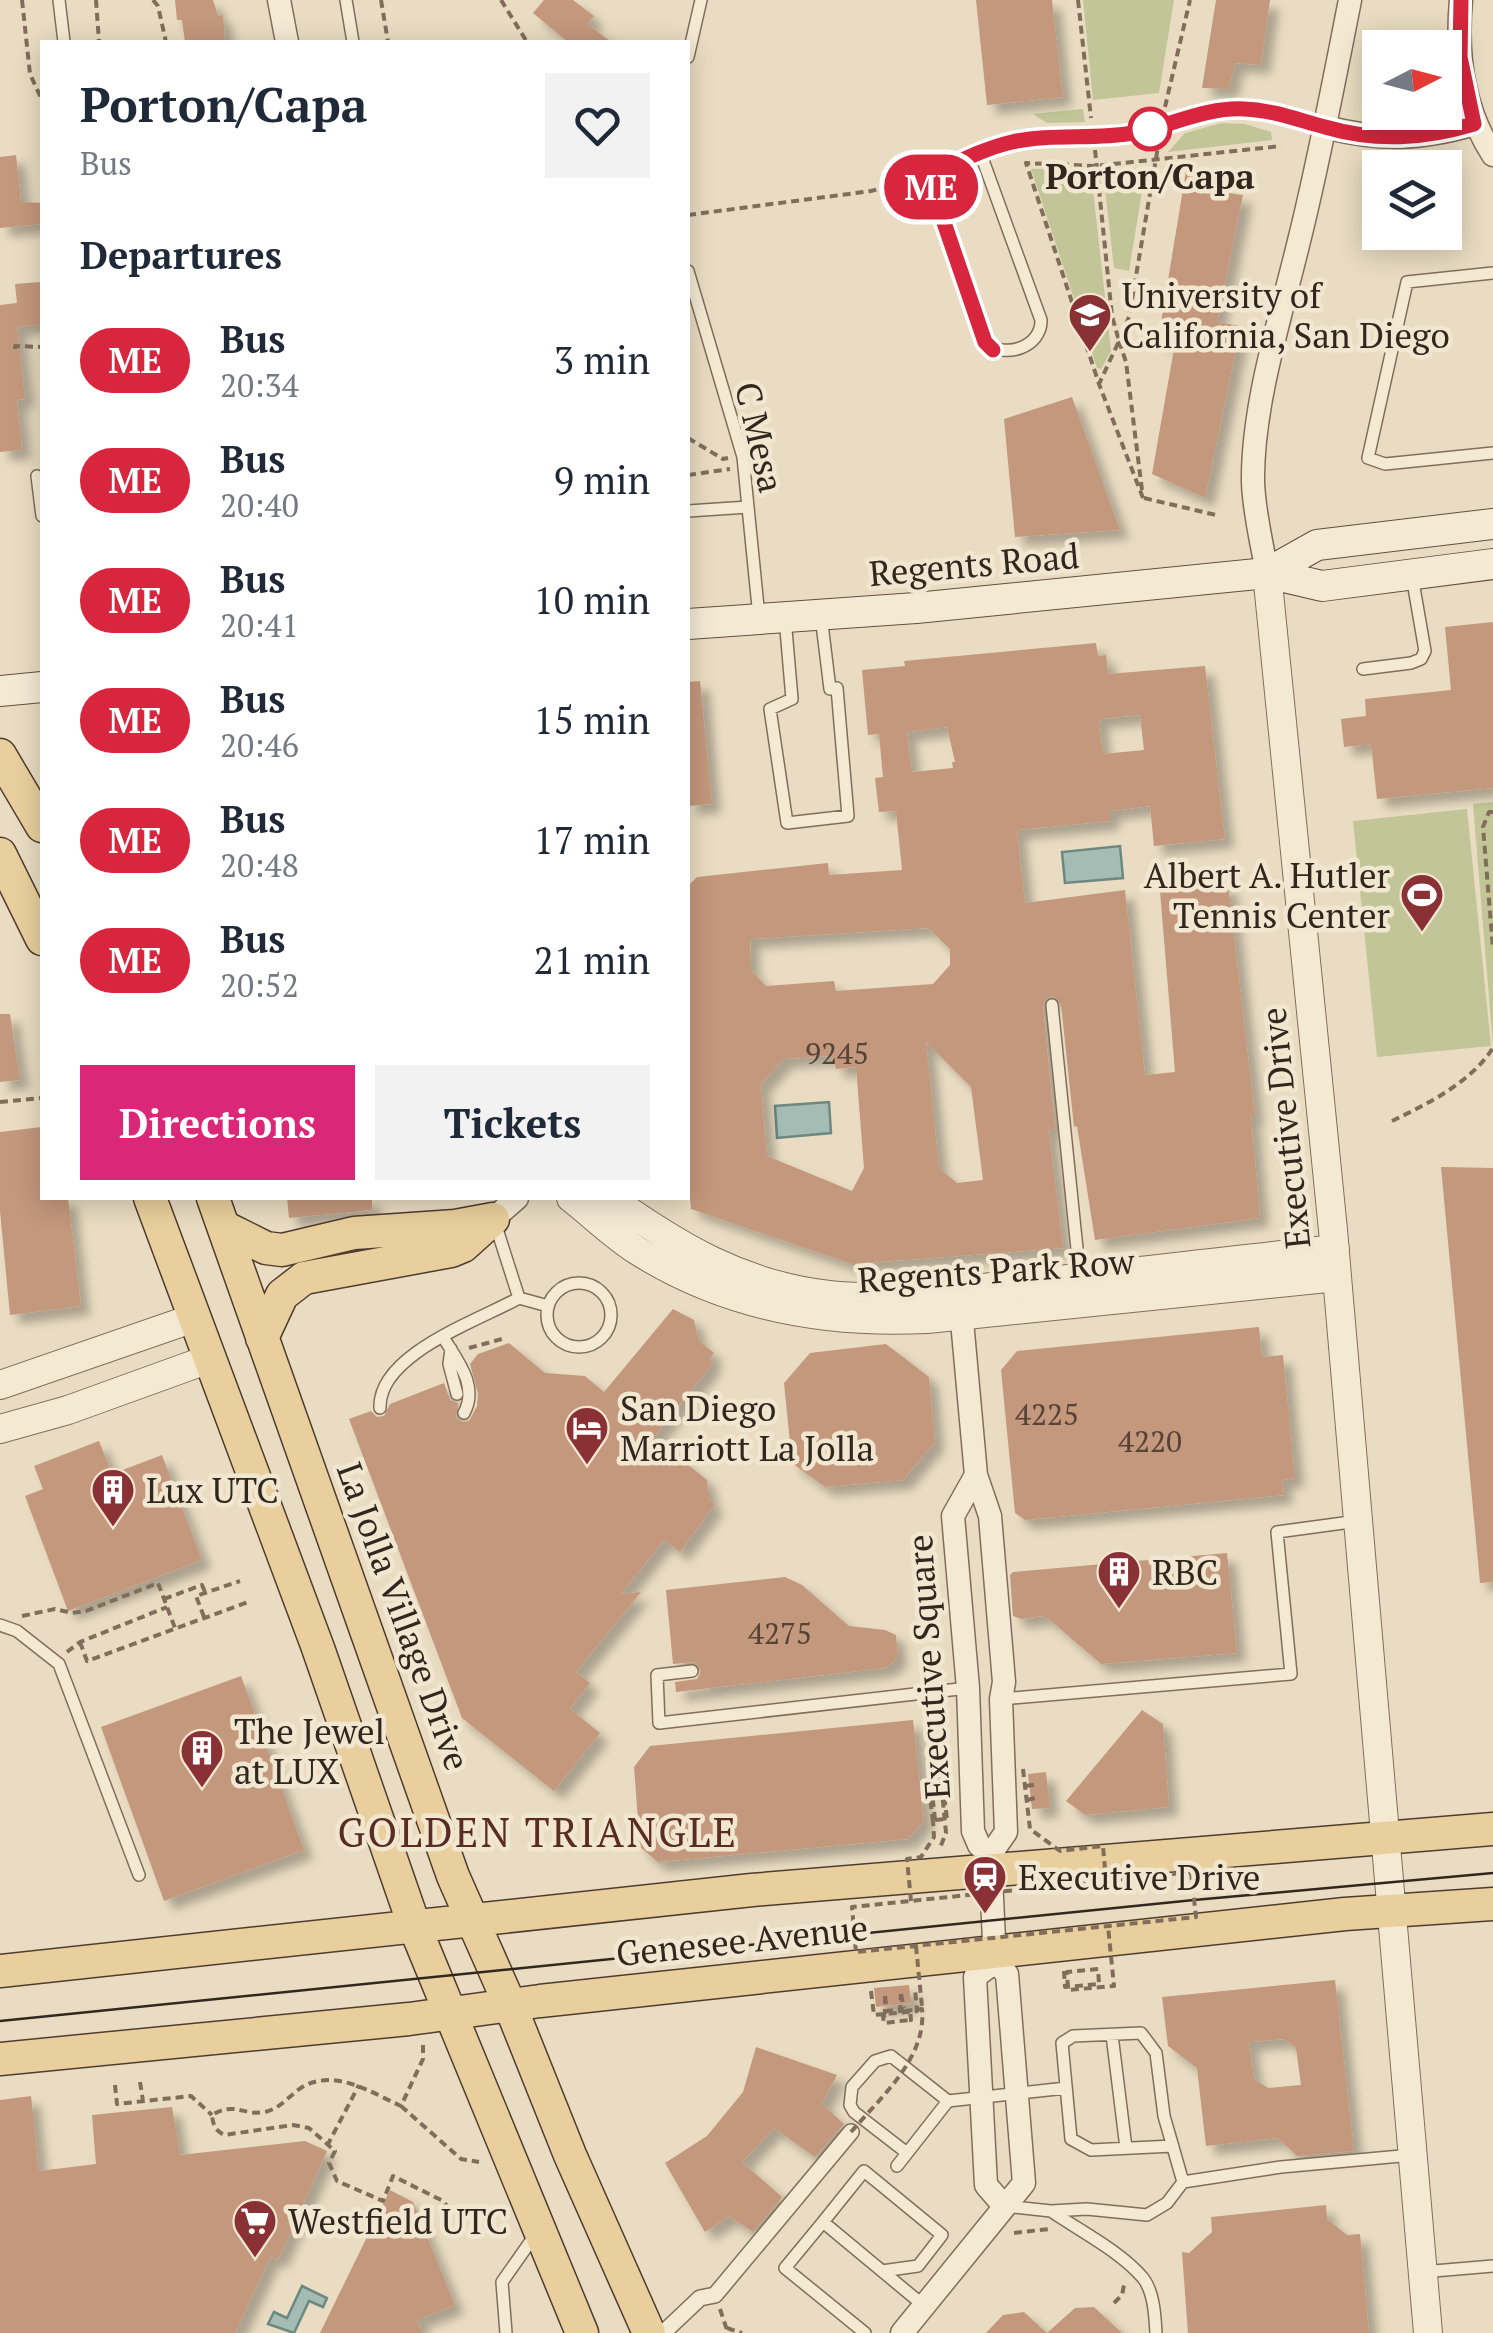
<!DOCTYPE html>
<html lang="en">
<head>
<meta charset="utf-8">
<style>
  body { margin:0; font-family:"PT Serif",serif; background:#f2f2f3; color:#1f2937; height:100vh; display:flex; flex-direction:column; font-size:38px; white-space:nowrap }
  * { box-sizing:border-box; margin:0 }
  p { font-size:32px; color:#747a83 }
  .icon { flex:none; width:55px; height:55px; fill:none; stroke:currentColor; stroke-width:2; stroke-linecap:round; stroke-linejoin:round }
  .map { position:relative; flex:1; overflow:hidden }
  .details { position:absolute; left:40px; top:40px; width:650px; height:1160px; display:flex; flex-direction:column; background:#fff; border-radius:0px; box-shadow:0 5px 25px #0003 }
  .details>* { flex:none }
  .badge { padding:0 20px; border-radius:32px; font-size:35px; line-height:65px }
  .needle { width:65px; rotate:84deg }
  .fabs { position:absolute; left:1362px; top:30px; display:grid; gap:20px }
  .fabs a { display:grid; place-items:center; width:100px; height:100px; border-radius:0px; background:#fff; box-shadow:0 5px 25px #0003; font-size:50px }
  .map>.badge { position:absolute; translate:-50% -50%; box-shadow:0 0 0 5px #fff }
  h2 { padding:0 40px; font-size:38px; line-height:90px }
  .round { display:grid; place-items:center; flex:none; width:105px; height:105px; border-radius:0px; background:#f2f2f3 }
  .headline { display:flex; align-items:center; justify-content:space-between; height:170px; padding:0 40px }
  h1 { font-size:48px; font-weight:700; line-height:75px }
  .button { display:flex; gap:20px; margin-top:auto; padding:20px 40px }
  .button a { flex:1; height:115px; border-radius:0px; background:#db2777; color:#fff; font-size:40px; font-weight:700; line-height:115px; text-align:center }
  .button a+a { background:#f2f2f3; color:#1f2937 }
  ul { padding:0; list-style:none }
  li { display:flex; align-items:center; gap:30px; height:120px; padding:0 40px }
  li div { flex:1 }
  li b { display:block; font-size:38px }
  li em { font-style:normal }
  li .badge { min-width:110px; font-weight:700; text-align:center }
  .map>svg:first-child { display:block }
  .green { fill:#c1c597 }
  .water { fill:#a4bcb4; stroke:#6c8881; stroke-width:2.5 }
  .building { fill:#c3987b; fill-rule:evenodd; filter:url(#shadow) }
  .lines { fill:none; stroke-linecap:round; stroke-linejoin:round }
  .service-casing { stroke:#806e5b; stroke-width:14 }
  .pedestrian-casing { stroke:#806e5b; stroke-width:18 }
  .minor-casing { stroke:#806e5b; stroke-width:25 }
  .tertiary-casing { stroke:#806e5b; stroke-width:30 }
  .secondary-casing { stroke:#62503e; stroke-width:32 }
  .primary-casing { stroke:#4e3d2f; stroke-width:35 }
  .path { stroke:#806e5b; stroke-width:4; stroke-dasharray:8 5; stroke-linecap:butt }
  .service { stroke:#f4ead4; stroke-width:11 }
  .pedestrian { stroke:#f4ead4; stroke-width:15 }
  .minor { stroke:#f4ead4; stroke-width:22 }
  .tertiary { stroke:#f4ead4; stroke-width:28 }
  .secondary { stroke:#f4ead4; stroke-width:30 }
  .primary { stroke:#e9cf9d; stroke-width:32 }
  .tram { stroke:#32271e; stroke-width:2.5 }
  .path-bridge { stroke:#806e5b; stroke-width:4; stroke-dasharray:8 5; stroke-linecap:butt }
  .line-casing { stroke:#fff; stroke-width:22 }
  .line { stroke:#d7263d; stroke-width:15 }
  .stop-dot { fill:#fff; stroke:#d7263d; stroke-width:5 }
  .labels { text-anchor:middle; dominant-baseline:central; stroke-width:9; stroke-linejoin:round; paint-order:stroke }
  .number-label { font-size:30px; fill:#564335 }
  .stop-label { font-size:35px; font-weight:bold; fill:#32271e; stroke:#f1e7d0 }
  .poi-label { font-size:35px; fill:#32271e; stroke:#f1e7d0; text-anchor:start }
  .street-label { font-size:35px; fill:#32271e; stroke:#f1e7d0 }
  .quarter-label { font-size:40px; letter-spacing:2.5px; fill:#5a2c22; stroke:#f1e7d0 }
</style>
</head>
<body>
<div class="map">
<svg width="1493" height="2333" viewBox="0 0 1493 2333">
  <defs>
    <filter id="shadow"><feDropShadow dx="9" dy="9" stdDeviation="5" flood-color="#0004"/></filter>
  </defs>
  <rect width="100%" height="100%" fill="#e9dcc2"/>
  <path class="green" d="M1083 0H1174L1159 93 1093 100Z
    M1083 109 1085 122 1047 123 1033 114Z
    M1222 123 1245 124 1271 132 1272 140 1168 152 1185 133Z
    M1146 167 1129 271 1114 268 1103 171Z
    M1067 168 1080 173 1091 172 1111 351 1101 369 1097 368 1031 169Z
    M1493 802V1046L1473 804Z
    M1467 809 1491 1046 1377 1057 1353 821Z"/>
  <path class="water" d="M1120 846 1123 878 1065 883 1062 852Z
    M829 1102 831 1133 777 1138 775 1106Z
    M302 2286 327 2298 323 2307 309 2301 294 2333 268 2324 274 2312 287 2318Z"/>
  <path class="building" d="M175 0H213L218 16 223 15 225 42H185L182 20H177Z
    M544 0H573L594 16 588 24 611 42H568L533 13Z
    M976 0H1052L1063 97 987 105Z
    M1216 0H1270L1261 65 1235 63 1229 89 1202 88Z
    M16 155 21 202 42 203V224L0 228V157Z
    M1186 171 1216 177 1214 191 1243 195 1217 322 1241 326 1205 498 1152 474 1175 343 1158 341Z
    M41 282 42 324 17 327 25 399 17 400 22 450 0 452V305L17 303 15 284Z
    M1072 397 1120 530 1015 537 1004 419Z
    M1493 622V788L1377 799 1371 744 1344 747 1341 719 1366 716 1365 699 1451 690 1445 627Z
    M1096 643 1098 656 1106 655 1108 674 1205 666 1225 839 1154 846 1150 806 1110 811V821L1017 830 1025 903 1125 890 1145 1075 1175 1072 1160 891 1228 884 1255 1116H1251L1260 1218 1095 1240 1077 1126 1074 1127 1061 1004 1052 996 1046 998 1043 1006 1055 1129 1049 1130 1063 1248 852 1264 691 1209 688 1178V886L697 877 828 863 829 875 902 870 896 811 879 812 875 778 883 777 879 734 868 735 862 670 905 666 904 661ZM1140 715 1144 750 1103 754 1099 719ZM947 727 955 762H952L953 768 912 772 907 732ZM928 928 950 949V965L933 984 836 991 834 981 766 986 751 970 750 939ZM926 1042 971 1087 983 1180 957 1183 939 1168ZM833 1056 836 1069 856 1067 864 1168 852 1191 767 1156 761 1084 784 1059Z
    M700 681 712 804 688 806V682Z
    M0 1014H10L20 1080 0 1082Z
    M42 1127V1198H68L81 1306 10 1315 0 1211V1132Z
    M1441 1167 1493 1168V1582L1480 1583Z
    M287 1198H372V1210L289 1218Z
    M673 1309 694 1320 699 1341 714 1353 709 1359 713 1363 654 1437 707 1480V1490L711 1494 707 1498 715 1504 680 1552 664 1540 621 1594 641 1592 576 1672 590 1683 570 1709 600 1733 554 1791 462 1718 349 1419 371 1411 377 1417 384 1416 390 1404 444 1383 450 1400 458 1403 456 1418 462 1422 469 1421 477 1406 478 1394 470 1364 478 1354 509 1343 545 1373 585 1376 604 1392Z
    M1259 1327 1262 1357 1283 1355 1295 1478 1282 1480 1284 1495 1025 1520 1015 1513 1001 1370 1017 1351Z
    M886 1344 929 1377 935 1442 903 1480 825 1487 792 1463 784 1383 810 1353Z
    M99 1441 112 1474 162 1455 202 1560 68 1611 25 1496 43 1489 34 1466Z
    M1227 1553 1237 1653 1101 1664 1050 1620 1042 1616 1021 1619 1013 1616 1010 1575 1013 1572Z
    M785 1577 802 1585 849 1626 885 1630 896 1635 898 1658 885 1668 676 1692 675 1682 697 1679 701 1671 695 1662 673 1664 666 1590Z
    M241 1676 304 1850 164 1901 101 1727Z
    M1142 1710 1163 1724 1169 1807 1085 1815 1066 1801Z
    M913 1720 924 1821 908 1839 658 1862 640 1847 634 1767 650 1746Z
    M1046 1772 1050 1808 1032 1809 1028 1774Z
    M1335 1980 1354 2151 1297 2156 1278 2138 1206 2146 1197 2068 1168 2046 1162 1997ZM1284 2039 1296 2048 1301 2085 1268 2088 1254 2079 1249 2042Z
    M909 1985 911 2003 876 2007 874 1988Z
    M756 2047 837 2075 822 2104 844 2124 815 2157 774 2128 742 2162 782 2197 753 2232 729 2216 705 2232 665 2163 707 2136 743 2092Z
    M31 2096 39 2171 96 2164 92 2115 172 2107 180 2155 305 2141 327 2151 278 2260 271 2256 235 2333H0V2100Z
    M390 2190 413 2202 455 2305 417 2320 423 2333H320Z
    M1326 2205 1327 2219 1347 2235 1360 2234 1369 2333H1188L1182 2252 1189 2253 1212 2232 1211 2217Z
    M1094 2307 1122 2333H986L1003 2315 1024 2312 1047 2333 1075 2308Z"/>
  <g class="lines">
    <defs>
      <path id="service" d="M59 0 64 42
        M346 0 353 42
        M688 57 701 0
        M980 152 1041 320C1042 347 1004 360 985 342L927 176 980 152 1015 141 1128 134 1205 113 1240 109 1270 111 1325 127
        M688 271 743 457 759 617
        M1493 273 1407 282 1368 458 1385 464 1493 453
        M37 476 42 516
        M688 511 748 507
        M785 618 792 699 770 709 787 823 848 816 837 688 830 689 821 616
        M1363 669 1411 663 1421 659 1425 651 1412 576
        M1052 1005 1080 1278
        M547 1315a32 32 0 1 1 64 0a32 32 0 1 1-64 0Z
        M519 1298 548 1306
        M443 1337C457 1360 479 1386 464 1413
        M451 1349 449 1364 457 1394
        M380 1408C378 1354 480 1320 519 1298L495 1223
        M0 1625 17 1631 59 1664 139 1875
        M692 1671 657 1675 659 1723 968 1688
        M1001 1699 1291 1674 1277 1532 1358 1521
        M1112 2035 1126 2148
        M1173 2146 1091 2150 1071 2139 1062 2043 1073 2036 1141 2033 1156 2053 1164 2116 1183 2182
        M907 2153 854 2112 850 2105 852 2087 875 2061 891 2056 948 2101
        M897 2166 948 2101 1066 2088
        M1004 2206 1051 2211 1087 2209 1147 2215 1167 2203 1183 2182 1281 2167 1412 2155
        M1051 2211C1080 2231 1120 2251 1143 2278 1154 2292 1155 2316 1156 2333
        M823 2222 864 2171 942 2235 918 2266 882 2271
        M1422 2272 1493 2266
        M506 2333 502 2282 535 2235
        M865 2333 785 2268 823 2222 923 2305"/>
      <path id="pedestrian" d="M663 2333 700 2298 715 2295 851 2132"/>
      <path id="minor" d="M279 0 287 42
        M1461 0C1456 54 1463 109 1493 155
        M1325 127C1381 141 1420 140 1475 124
        M1267 573C1262 543 1254 513 1253 482 1252 405 1281 316 1299 241 1319 161 1334 81 1350 0
        M493 1219 517 1198
        M960 1299 976 1475 990 1516 1004 1682 1001 1699 1006 1832 990 1855
        M995 1962 975 1977 986 2185 1004 2206
        M902 2333 1024 2183 1007 1974 995 1962 990 1855 979 1845 973 1831 968 1688 953 1516 976 1475"/>
      <path id="tertiary" d="M1267 573 1333 1230 1428 2333
        M571 1198C593 1215 614 1236 638 1251 725 1306 825 1324 927 1319L1337 1277
        M610 1198C679 1247 742 1285 829 1295 888 1302 952 1291 1010 1285 1119 1274 1227 1261 1335 1249
        M0 1385 194 1318
        M0 1429 68 1410 209 1359"/>
      <path id="secondary" d="M1267 573 1317 545 1493 524
        M688 624 916 608 1267 573 1322 586 1493 564
        M0 691 42 687"/>
      <path id="primary" d="M0 755 42 826
        M0 854 42 939
        M150 1198 318 1648 414 1925 582 2333
        M213 1198 453 1876 510 2005 570 2155 649 2333
        M224 1227 266 1248 282 1250 354 1233 455 1226 493 1219
        M262 1338 282 1295 304 1278 451 1251 463 1246 493 1219
        M0 1971 752 1890 1493 1829
        M0 2059 409 2019 540 2001 1345 1914 1493 1904"/>
    </defs>
    <use href="#service" class="service-casing"/>
    <use href="#pedestrian" class="pedestrian-casing"/>
    <use href="#minor" class="minor-casing"/>
    <use href="#tertiary" class="tertiary-casing"/>
    <use href="#secondary" class="secondary-casing"/>
    <use href="#primary" class="primary-casing"/>
    <path class="path" d="M22 0 30 74 42 100
      M96 0 99 42
      M153 0 158 6 166 42
      M381 0 388 42
      M501 0 527 42
      M1078 0 1091 118
      M1165 107 1190 0
      M1095 150 1112 316 1119 341 1099 384
      M688 215 871 191 913 180
      M15 349V346L42 347
      M688 438 723 459 728 458
      M688 475 730 469
      M1142 490 1126 362 1119 341 1129 317 1159 141
      M1143 498 1099 384 1026 163 1095 166 1281 146
      M1144 498 1216 515
      M1493 812H1489L1483 827 1493 949
      M0 1102 42 1098
      M1392 1121C1429 1103 1470 1083 1493 1048
      M469 1348 502 1339
      M164 1599 202 1585 205 1592
      M22 1616 55 1609 72 1613 86 1611 158 1583 175 1628
      M204 1617 196 1596 240 1581
      M80 1642 87 1661 248 1602
      M67 1652 80 1642 167 1607
      M1026 1786 1038 1784
      M1027 1800 1039 1797
      M935 1820 931 1783 941 1782 946 1833 940 1848
      M933 1822 928 1781 942 1779
      M1064 1971 1065 1987 1099 1984 1098 1969
      M871 1991 874 2015 917 2011 915 1989
      M885 1996V2014
      M900 2013 901 1994
      M886 2015 883 2016 884 2023 909 2020
      M423 2045V2059L401 2106C372 2093 337 2069 304 2086 290 2094 282 2108 265 2112 242 2116 235 2101 212 2115 213 2125 215 2130 224 2135L293 2125 309 2128 335 2151 329 2163 337 2181 383 2201 393 2176 443 2201 450 2210
      M140 2082 143 2101
      M115 2085 117 2104 191 2096 212 2115
      M401 2106 461 2159 479 2162
      M327 2146 359 2085
      M1014 2233 1049 2229
      M1114 2303 1122 2295 1124 2285
      M720 2309 728 2333
      M727 2328 742 2333"/>
    <use href="#service" class="service"/>
    <use href="#pedestrian" class="pedestrian"/>
    <use href="#minor" class="minor"/>
    <use href="#tertiary" class="tertiary"/>
    <use href="#secondary" class="secondary"/>
    <use href="#primary" class="primary"/>
    <path class="tram" d="M0 2021 1194 1900 1493 1873"/>
    <path class="path-bridge" d="M1023 1769 1030 1829 1060 1851 1103 1846 1106 1881
      M935 1820 947 1819 942 1779
      M1191 1872 1196 1917 856 1952 852 1907Z
      M911 1901 907 1859 921 1857 934 1837 933 1822
      M916 1946 922 2007 918 2008
      M1098 1969 1067 1972 1068 1990 1114 1986 1108 1926
      M901 1994 904 2008
      M885 1996 887 2011 904 2009
      M909 2020H911L910 2009
      M851 2132C880 2098 927 2058 922 2009L904 2011"/>
  </g>
  <g class="lines">
    <defs>
      <path id="line" d="M993 350 985 342 928 176C955 164 982 149 1012 142 1051 133 1094 140 1133 133 1170 126 1206 107 1244 109 1273 110 1298 120 1325 127 1377 142 1423 139 1474 124L1460 57 1461 0"/>
    </defs>
    <use href="#line" class="line-casing"/>
    <use href="#line" class="line"/>
  </g>
  <defs>
    <symbol id="university-pin" viewBox="-11 -11 22 30"><path d="M0 17L-7.5 6A9.5 9.5 0 1 1 7.5 6Z" fill="#893134" stroke="#f1e7d0"/><path d="M0-5L7-2L0 1L-7-2ZM-4 1L0 2.5L4 1V4Q0 6-4 4Z" fill="#fff"/></symbol>
    <symbol id="stadium-pin" viewBox="-11 -11 22 30"><path d="M0 17L-7.5 6A9.5 9.5 0 1 1 7.5 6Z" fill="#893134" stroke="#f1e7d0"/><path d="M0-5a6.5 5 0 1 0 0 10a6.5 5 0 1 0 0-10ZM-3.5-1.8h7v3.6h-7Z" fill="#fff"/></symbol>
    <symbol id="hotel-pin" viewBox="-11 -11 22 30"><path d="M0 17L-7.5 6A9.5 9.5 0 1 1 7.5 6Z" fill="#893134" stroke="#f1e7d0"/><path d="M-6-4.5h1.5V1H6V5H4.5V3h-9V5H-6ZM-4 0a1.8 1.8 0 1 1 3.6 0ZM.5 0V-2.5h3Q6-2.5 6 0Z" fill="#fff"/></symbol>
    <symbol id="building-pin" viewBox="-11 -11 22 30"><path d="M0 17L-7.5 6A9.5 9.5 0 1 1 7.5 6Z" fill="#893134" stroke="#f1e7d0"/><path d="M-4-6H4V6H1V3H-1V6H-4ZM-2.5-4.3h1.7v1.8h-1.7ZM.8-4.3h1.7v1.8H.8ZM-2.5-1h1.7V.8h-1.7ZM.8-1h1.7V.8H.8Z" fill="#fff"/></symbol>
    <symbol id="station-pin" viewBox="-11 -11 22 30"><path d="M0 17L-7.5 6A9.5 9.5 0 1 1 7.5 6Z" fill="#893134" stroke="#f1e7d0"/><path d="M-3-6H3Q5-6 5-4V2Q5 4 3 4L4.5 6H3L1.5 4h-3L-3 6H-4.5L-3 4Q-5 4-5 2V-4Q-5-6-3-6ZM-3.5-4v3h7v-3ZM-3.5 1v1.5H-2V1ZM2 1v1.5H3.5V1Z" fill="#fff"/></symbol>
    <symbol id="supermarket-pin" viewBox="-11 -11 22 30"><path d="M0 17L-7.5 6A9.5 9.5 0 1 1 7.5 6Z" fill="#893134" stroke="#f1e7d0"/><path d="M-6-5.5h2.5l.6 2H6L4.5 2H-2.5L-4.4-4H-6ZM-1.5 3.2a1.3 1.3 0 1 0 .1 0ZM3 3.2a1.3 1.3 0 1 0 .1 0Z" fill="#fff"/></symbol>
  </defs>
  <g fill-rule="evenodd">
    <use href="#university-pin" x="1065" y="290" width="50" height="68"/>
    <use href="#stadium-pin" x="1397" y="870" width="50" height="68"/>
    <use href="#hotel-pin" x="562" y="1403" width="50" height="68"/>
    <use href="#building-pin" x="88" y="1465" width="50" height="68"/>
    <use href="#building-pin" x="1094" y="1547" width="50" height="68"/>
    <use href="#building-pin" x="177" y="1726" width="50" height="68"/>
    <use href="#station-pin" x="960" y="1852" width="50" height="68"/>
    <use href="#supermarket-pin" x="230" y="2196" width="50" height="68"/>
  </g>
  <circle class="stop-dot" cx="1150" cy="129" r="20"/>
  <g class="labels">
    <g class="number-label">
      <text x="837" y="1053">9245</text>
      <text x="1047" y="1414">4225</text>
      <text x="1150" y="1441">4220</text>
      <text x="780" y="1633">4275</text>
    </g>
    <g class="stop-label">
      <text x="1150" y="176">Porton/Capa</text>
    </g>
    <g class="poi-label">
      <text x="1122" y="295">University of<tspan x="1122" dy="40">California, San Diego</tspan></text>
      <text x="1390" y="875" text-anchor="end">Albert A. Hutler<tspan x="1390" dy="40">Tennis Center</tspan></text>
      <text x="620" y="1408">San Diego<tspan x="620" dy="40">Marriott La Jolla</tspan></text>
      <text x="146" y="1490">Lux UTC</text>
      <text x="1152" y="1572">RBC</text>
      <text x="234" y="1731">The Jewel<tspan x="234" dy="40">at LUX</tspan></text>
      <text x="1018" y="1877">Executive Drive</text>
      <text x="288" y="2221">Westfield UTC</text>
    </g>
    <g class="street-label">
      <text transform="translate(760 437) rotate(77)">C Mesa</text>
      <text transform="translate(974 564) rotate(-5)">Regents Road</text>
      <text transform="translate(1285 1128) rotate(-96)">Executive Drive</text>
      <text transform="translate(996 1270) rotate(-4)">Regents Park Row</text>
      <text transform="translate(404 1616) rotate(70)">La Jolla Village Drive</text>
      <text transform="translate(928 1667) rotate(-94)">Executive Square</text>
      <text transform="translate(742 1940) rotate(-6)">Genesee Avenue</text>
    </g>
    <g class="quarter-label">
      <text x="538" y="1831">GOLDEN TRIANGLE</text>
    </g>
  </g>
</svg>
<div class="fabs">
<a><svg class="needle" viewBox="-14 -14 28 28"><path d="M0-13l5 13h-10z" fill="#e53935"/><path d="M0 13l5-13h-10z" fill="#747a83"/></svg></a>
<a><svg class="icon" aria-label="layers" viewBox="0 0 24 24"><path d="M12 4l9 5-9 5-9-5zM3 14l9 5 9-5"/></svg></a>
</div>
<b class="badge" style="left:931px;top:187px;background:#d7263d;color:#fff">ME</b>
<section class="details">
<div class="headline"><div><h1>Porton/Capa</h1><p>Bus</p></div><a class="round"><svg class="icon" aria-label="heart" viewBox="0 0 24 24"><path d="M12 20l-8-8c-3-5 5-10 8-4 3-6 11-1 8 4z"/></svg></a></div>
<h2>Departures</h2>
<ul>
<li><span class="badge" style="background:#d7263d;color:#fff">ME</span><div><b>Bus</b><p>20:34</p></div><em>3 min</em></li>
<li><span class="badge" style="background:#d7263d;color:#fff">ME</span><div><b>Bus</b><p>20:40</p></div><em>9 min</em></li>
<li><span class="badge" style="background:#d7263d;color:#fff">ME</span><div><b>Bus</b><p>20:41</p></div><em>10 min</em></li>
<li><span class="badge" style="background:#d7263d;color:#fff">ME</span><div><b>Bus</b><p>20:46</p></div><em>15 min</em></li>
<li><span class="badge" style="background:#d7263d;color:#fff">ME</span><div><b>Bus</b><p>20:48</p></div><em>17 min</em></li>
<li><span class="badge" style="background:#d7263d;color:#fff">ME</span><div><b>Bus</b><p>20:52</p></div><em>21 min</em></li>
</ul>
<div class="button"><a>Directions</a><a>Tickets</a></div>
</section>
</div>
</body>
</html>
